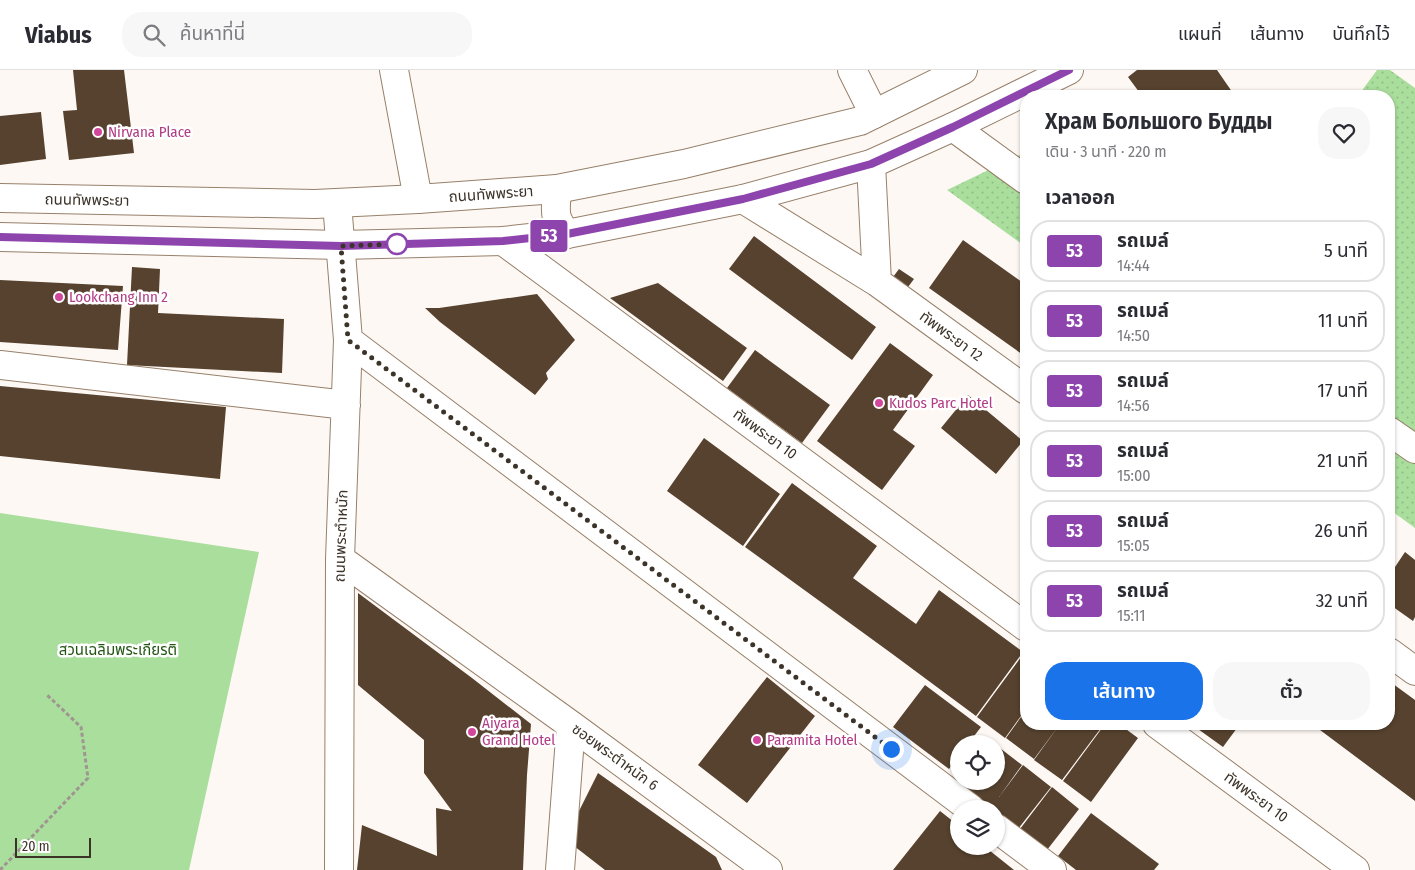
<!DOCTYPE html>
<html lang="th">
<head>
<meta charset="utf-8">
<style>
  body { margin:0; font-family:"Fira Sans Condensed","Noto Sans Thai",sans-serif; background:#f7f7f7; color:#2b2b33; height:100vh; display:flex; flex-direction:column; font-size:19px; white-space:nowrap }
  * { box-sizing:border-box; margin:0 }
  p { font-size:16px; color:#7c7c81 }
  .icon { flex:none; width:28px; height:28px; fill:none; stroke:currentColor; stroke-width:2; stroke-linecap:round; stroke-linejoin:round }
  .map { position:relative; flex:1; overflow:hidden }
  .side { position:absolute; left:1020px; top:20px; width:375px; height:640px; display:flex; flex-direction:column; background:#fff; border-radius:20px; box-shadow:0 1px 4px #0004 }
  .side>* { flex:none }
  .badge { padding:0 10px; border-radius:4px; font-size:18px; line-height:32px }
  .buttons { position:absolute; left:950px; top:665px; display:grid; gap:10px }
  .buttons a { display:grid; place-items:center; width:55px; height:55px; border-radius:50%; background:#fff; box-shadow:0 1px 4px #0004; font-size:25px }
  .scale { position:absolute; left:15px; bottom:12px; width:76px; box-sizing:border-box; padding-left:5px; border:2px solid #3c3329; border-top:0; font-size:14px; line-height:18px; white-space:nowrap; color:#3c3329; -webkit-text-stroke:4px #fff; paint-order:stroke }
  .you { position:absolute; width:25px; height:25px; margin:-12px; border:4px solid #fff; border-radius:50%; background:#1a73e8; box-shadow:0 0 0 8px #1a73e833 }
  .map>.badge { position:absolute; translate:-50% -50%; box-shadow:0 0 0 2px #fff }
  h2 { padding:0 25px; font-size:19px; line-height:45px }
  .round { display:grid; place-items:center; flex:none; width:52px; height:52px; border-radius:20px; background:#f7f7f7 }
  .summary { display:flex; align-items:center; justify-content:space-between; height:85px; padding:0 25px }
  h1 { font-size:24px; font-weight:600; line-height:38px }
  .primary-button { display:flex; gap:10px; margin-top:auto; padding:10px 25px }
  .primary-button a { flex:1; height:58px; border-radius:20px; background:#1a73e8; color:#fff; font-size:20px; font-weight:600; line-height:58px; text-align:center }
  .primary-button a+a { background:#f7f7f7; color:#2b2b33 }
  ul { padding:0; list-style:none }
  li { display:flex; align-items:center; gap:15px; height:62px; margin:0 10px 8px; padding:0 15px; border:2px solid #e1e1e2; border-radius:20px }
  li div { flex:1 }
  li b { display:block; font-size:19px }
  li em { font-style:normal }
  li .badge { min-width:55px; font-weight:700; text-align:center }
  header { display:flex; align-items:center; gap:30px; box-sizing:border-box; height:70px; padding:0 25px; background:#fff; border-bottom:1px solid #e1e1e2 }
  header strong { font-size:24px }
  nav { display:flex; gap:28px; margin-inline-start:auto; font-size:18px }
  .search { width:350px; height:45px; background:#f7f7f7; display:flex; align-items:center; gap:12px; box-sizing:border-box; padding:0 18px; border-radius:20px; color:#7c7c81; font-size:19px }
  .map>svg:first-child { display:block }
  .grass { fill:url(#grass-dots) }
  .green { fill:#aade9d }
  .building { fill:#56422e }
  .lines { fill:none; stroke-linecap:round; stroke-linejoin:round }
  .minor-casing { stroke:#97806a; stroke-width:30 }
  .major-casing { stroke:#97806a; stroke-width:30 }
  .path { stroke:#9e968f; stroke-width:3; stroke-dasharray:4 2.5; stroke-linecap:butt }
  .minor { stroke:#fff; stroke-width:28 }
  .major { stroke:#fff; stroke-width:28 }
  .line-casing { stroke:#fff; stroke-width:11 }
  .line { stroke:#8e44ad; stroke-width:8 }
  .walk { stroke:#3c3329; stroke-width:5; stroke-dasharray:0 9 }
  .hotel-dot { fill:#d1479c; stroke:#fff; stroke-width:2 }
  .stop-dot { fill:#fff; stroke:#8e44ad; stroke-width:2.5 }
  .labels { text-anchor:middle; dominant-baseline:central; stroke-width:5; stroke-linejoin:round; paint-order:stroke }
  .hotel-label { font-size:15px; fill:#b23c85; stroke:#fff; text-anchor:start }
  .street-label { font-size:15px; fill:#3c3329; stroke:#fff }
  .park-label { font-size:15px; fill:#235613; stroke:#fff }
</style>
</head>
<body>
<header>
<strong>Viabus</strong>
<div class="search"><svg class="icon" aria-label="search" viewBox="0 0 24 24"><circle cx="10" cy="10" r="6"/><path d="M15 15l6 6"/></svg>ค้นหาที่นี่</div>
<nav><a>แผนที่</a><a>เส้นทาง</a><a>บันทึกไว้</a></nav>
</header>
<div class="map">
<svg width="1415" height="800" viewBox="0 0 1415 800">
  <defs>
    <pattern id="grass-dots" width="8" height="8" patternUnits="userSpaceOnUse" patternTransform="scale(1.25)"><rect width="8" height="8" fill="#aade9d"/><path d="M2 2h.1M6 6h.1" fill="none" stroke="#93bf87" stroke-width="1.8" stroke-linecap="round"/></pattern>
  </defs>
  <rect width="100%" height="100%" fill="#fef8f4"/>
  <path class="grass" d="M1377 0H1390L1415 18V458L1389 439V26H1358Z
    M1026 82V177L947 120Z"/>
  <path class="green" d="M0 443 259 482 189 800H0Z"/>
  <path class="building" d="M73 0H124L134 83 69 90 63 41 77 40Z
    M1137 0H1217L1235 26H1142L1128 7Z
    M41 42 46 89 0 95V46Z
    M754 166 876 257 852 290 729 199Z
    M963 170 1026 215V287L929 218Z
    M132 197 160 199 158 243 284 249 282 303 127 295Z
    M899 199 914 209 905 221 890 211Z
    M0 210 123 216 118 280 0 272Z
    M658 213 747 278 723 311 610 228Z
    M537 224 575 270 546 303 548 309 535 325 440 252 425 238H439Z
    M890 273 933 305 893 360 915 376 882 420 817 371Z
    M755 280 830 335 802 373 727 318Z
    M0 316 226 337 220 409 0 386Z
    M968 325 1023 371 996 404 941 358Z
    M704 368 780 424 743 476 667 421Z
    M792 413 877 476 853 508 916 554 939 520 1023 582 976 646 891 583 745 477Z
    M1405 482 1415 490V547L1413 551 1389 534V506Z
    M358 523 472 608 531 654 527 705 523 800H357L362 755 437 786 436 738 452 741 424 703V670L358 615Z
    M1024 583 1026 584V639L1005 668 977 647Z
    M767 607 815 646 747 733 698 695Z
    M1389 611 1415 630V731L1312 654H1389Z
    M925 615 981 657 968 674H959V686L949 699 893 657Z
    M1026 640V654H1060L1034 689 1006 668Z
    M1060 654H1104L1062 710 1034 690Z
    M1105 654H1119L1138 668 1091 732 1063 711Z
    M1191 654H1240L1223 677Z
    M996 675 1022 695 999 727 1023 695 1051 717 1018 759 996 741V739L990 737 962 716 966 711H996Z
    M598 703 716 787 722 800H605L565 769Z
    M1052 717 1079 739 1047 780 1020 759Z
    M940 741 959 756V776H984L1014 800H893Z
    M1091 743 1159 794 1154 800H1076L1058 786Z"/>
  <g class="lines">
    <defs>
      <path id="minor" d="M394 0 418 129
        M852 0 874 44
        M953 57 1026 110
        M871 94 877 212
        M557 119C556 141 552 146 567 164
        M743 129 877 212 1026 320
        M337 133 348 270 340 489 339 800
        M503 171 1026 557
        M348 270 971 739
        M0 295 346 335
        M1389 361 1415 379
        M340 489 571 655 768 800
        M1389 582 1415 601
        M1157 654 1355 800
        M996 758 1052 800
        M560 800 571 655"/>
      <path id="major" d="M0 128 315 134 418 129 557 119 684 94 860 51 963 0
        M0 167 341 175 503 171 567 164 743 129 871 94 953 57 1069 0"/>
    </defs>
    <use href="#minor" class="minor-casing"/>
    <use href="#major" class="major-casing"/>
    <path class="path" d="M0 800 88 708 81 657 46 624"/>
    <use href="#minor" class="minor"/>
    <use href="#major" class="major"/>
  </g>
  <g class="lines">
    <defs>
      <path id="line" d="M0 167 341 176 503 171 567 164 743 129 871 94 953 57 1069 0"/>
    </defs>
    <use href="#line" class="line-casing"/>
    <use href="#line" class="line"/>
    <path class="walk" d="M397 174 341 176 348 270 891 679"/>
  </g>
  <g class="hotel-dot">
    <circle cx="98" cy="62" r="5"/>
    <circle cx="59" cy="227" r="5"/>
    <circle cx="879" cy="333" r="5"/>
    <circle cx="472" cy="662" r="5"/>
    <circle cx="757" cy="670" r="5"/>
  </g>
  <circle class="stop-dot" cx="397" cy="174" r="10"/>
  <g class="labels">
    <g class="hotel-label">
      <text x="108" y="62">Nirvana Place</text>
      <text x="69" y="227">Lookchang Inn 2</text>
      <text x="889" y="333">Kudos Parc Hotel</text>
      <text x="482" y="653">Aiyara<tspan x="482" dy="17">Grand Hotel</tspan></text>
      <text x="767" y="670">Paramita Hotel</text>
    </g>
    <g class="street-label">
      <text transform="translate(491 124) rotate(-4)">ถนนทัพพระยา</text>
      <text transform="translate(87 130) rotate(1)">ถนนทัพพระยา</text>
      <text transform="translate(951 266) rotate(36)">ทัพพระยา 12</text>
      <text transform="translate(765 364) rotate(36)">ทัพพระยา 10</text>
      <text transform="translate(341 466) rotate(-88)">ถนนพระตำหนัก</text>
      <text transform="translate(615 687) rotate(36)">ซอยพระตำหนัก 6</text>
      <text transform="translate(1256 727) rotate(36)">ทัพพระยา 10</text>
    </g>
    <g class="park-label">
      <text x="118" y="580">สวนเฉลิมพระเกียรติ</text>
    </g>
  </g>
</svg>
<div class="buttons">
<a><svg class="icon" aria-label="locate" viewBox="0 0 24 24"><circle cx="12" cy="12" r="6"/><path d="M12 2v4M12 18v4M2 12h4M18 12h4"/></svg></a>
<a><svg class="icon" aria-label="layers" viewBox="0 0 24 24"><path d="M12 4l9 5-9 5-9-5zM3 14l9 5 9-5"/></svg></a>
</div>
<div class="scale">20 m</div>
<div class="you" style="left:891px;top:679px"></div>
<b class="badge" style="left:549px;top:166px;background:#8e44ad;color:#fff">53</b>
<section class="side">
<div class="summary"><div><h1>Храм Большого Будды</h1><p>เดิน · 3 นาที · 220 m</p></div><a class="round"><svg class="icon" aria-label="heart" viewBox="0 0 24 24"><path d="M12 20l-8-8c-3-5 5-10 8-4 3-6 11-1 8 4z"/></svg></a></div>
<h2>เวลาออก</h2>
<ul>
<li><span class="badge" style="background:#8e44ad;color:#fff">53</span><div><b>รถเมล์</b><p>14:44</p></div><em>5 นาที</em></li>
<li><span class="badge" style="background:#8e44ad;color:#fff">53</span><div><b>รถเมล์</b><p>14:50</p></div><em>11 นาที</em></li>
<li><span class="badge" style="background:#8e44ad;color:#fff">53</span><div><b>รถเมล์</b><p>14:56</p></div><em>17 นาที</em></li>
<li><span class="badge" style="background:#8e44ad;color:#fff">53</span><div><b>รถเมล์</b><p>15:00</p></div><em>21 นาที</em></li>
<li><span class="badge" style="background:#8e44ad;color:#fff">53</span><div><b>รถเมล์</b><p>15:05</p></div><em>26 นาที</em></li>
<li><span class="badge" style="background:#8e44ad;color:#fff">53</span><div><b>รถเมล์</b><p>15:11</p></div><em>32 นาที</em></li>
</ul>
<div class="primary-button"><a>เส้นทาง</a><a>ตั๋ว</a></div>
</section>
</div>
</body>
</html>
